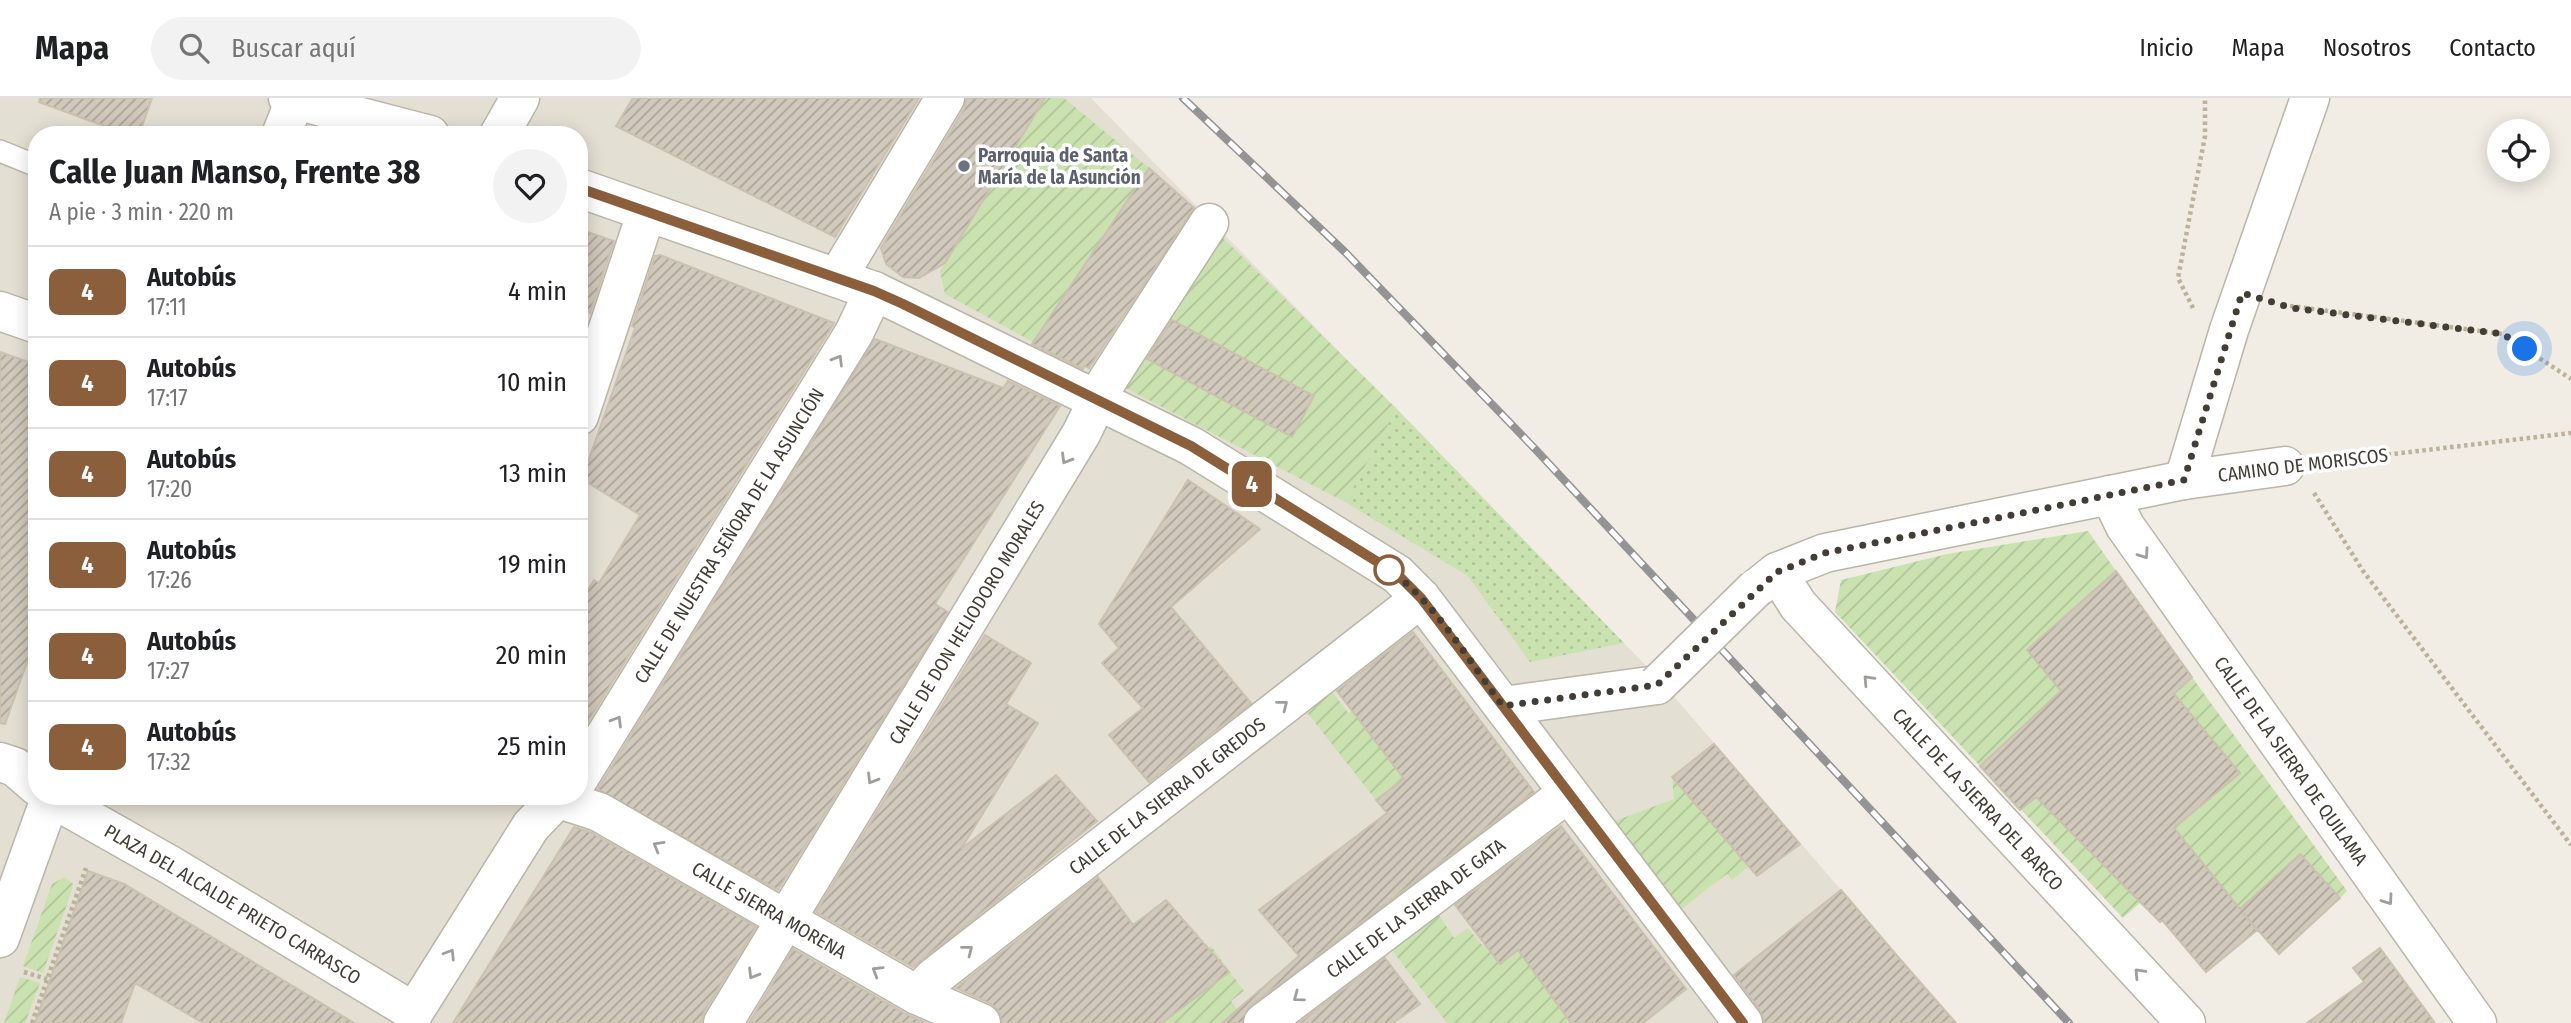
<!DOCTYPE html>
<html lang="es">
<head>
<meta charset="utf-8">
<style>
  body { margin:0; font-family:"Fira Sans Condensed",sans-serif; background:#f2f2f2; color:#202124; height:100vh; display:flex; flex-direction:column; font-size:26px; white-space:nowrap }
  * { box-sizing:border-box; margin:0 }
  p { font-size:23px; color:#757577 }
  .icon { flex:none; width:38px; height:38px; fill:none; stroke:currentColor; stroke-width:2; stroke-linecap:round; stroke-linejoin:round }
  .map { position:relative; flex:1; overflow:hidden }
  .side { position:absolute; left:28px; top:28px; width:560px; height:679px; display:flex; flex-direction:column; background:#fff; border-radius:28px; box-shadow:0 4px 18px #0003 }
  .side>* { flex:none }
  .badge { padding:0 14px; border-radius:10px; font-size:24px; line-height:46px }
  .controls { position:absolute; left:2487px; top:21px; display:grid; gap:14px }
  .controls a { display:grid; place-items:center; width:63px; height:63px; border-radius:50%; background:#fff; box-shadow:0 4px 18px #0003; font-size:35px }
  .you { position:absolute; width:35px; height:35px; margin:-18px; border:5px solid #fff; border-radius:50%; background:#1a73e8; box-shadow:0 0 0 10px #1a73e833 }
  .map>.badge { position:absolute; translate:-50% -50%; box-shadow:0 0 0 4px #fff }
  .round { display:grid; place-items:center; flex:none; width:74px; height:74px; border-radius:37px; background:#f2f2f2 }
  .headline { display:flex; align-items:center; justify-content:space-between; height:119px; padding:0 21px }
  h1 { font-size:33px; font-weight:700; line-height:52px }
  ul { padding:0; list-style:none }
  li { display:flex; align-items:center; gap:21px; height:91px; padding:0 21px; border-top:2px solid #e0e0e0 }
  li div { flex:1 }
  li b { display:block; font-size:26px }
  li em { font-style:normal }
  li .badge { min-width:77px; font-weight:700; text-align:center }
  header { display:flex; align-items:center; gap:42px; box-sizing:border-box; height:98px; padding:0 35px; background:#fff; border-bottom:2px solid #e0e0e0 }
  header strong { font-size:33px }
  nav { display:flex; gap:38px; margin-inline-start:auto; font-size:24px }
  .search { width:490px; height:63px; background:#f2f2f2; display:flex; align-items:center; gap:18px; box-sizing:border-box; padding:0 24px; border-radius:38px; color:#757577; font-size:26px }
  .map>svg:first-child { display:block }
  .residential { fill:#e4dfd3; fill-rule:evenodd }
  .park { fill:url(#park-dots) }
  .garden { fill:url(#garden-furrows) }
  .building { fill:url(#building-hatch); stroke:#cbc1af; stroke-width:2 }
  .lines { fill:none; stroke-linecap:round; stroke-linejoin:round }
  .lane-casing { stroke:#bbb5a8; stroke-width:24 }
  .street-casing { stroke:#bbb5a8; stroke-width:41 }
  .path { stroke:#bcb19a; stroke-width:4.5; stroke-dasharray:3.5 3.5; stroke-linecap:butt }
  .lane { stroke:#fff; stroke-width:21 }
  .street { stroke:#fff; stroke-width:38 }
  .rail-casing { stroke:#949494; stroke-width:8 }
  .rail { stroke:#fff; stroke-width:5; stroke-dasharray:16; stroke-linecap:butt }
  .street-bridge-casing { stroke:#bbb5a8; stroke-width:41; stroke-linecap:butt }
  .street-bridge { stroke:#fff; stroke-width:38 }
  .oneway { stroke:#a09e9a }
  .line-casing { stroke:#fff; stroke-width:16 }
  .line { stroke:#8b5e3c; stroke-width:10 }
  .walk { stroke:#423d35; stroke-width:7; stroke-dasharray:0 12.6 }
  .worship-dot { fill:#6b7280; stroke:#fff; stroke-width:2.5 }
  .stop-dot { fill:#fff; stroke:#8b5e3c; stroke-width:3.5 }
  .labels { text-anchor:middle; dominant-baseline:central; stroke-width:7; stroke-linejoin:round; paint-order:stroke }
  .worship-label { font-size:19px; font-weight:bold; fill:#5b616d; stroke:#fff; text-anchor:start }
  .street-label { font-size:19px; fill:#423d35; stroke:#fff }
</style>
</head>
<body>
<header>
<strong>Mapa</strong>
<div class="search"><svg class="icon" aria-label="search" viewBox="0 0 24 24"><circle cx="10" cy="10" r="6"/><path d="M15 15l6 6"/></svg>Buscar aquí</div>
<nav><a>Inicio</a><a>Mapa</a><a>Nosotros</a><a>Contacto</a></nav>
</header>
<div class="map">
<svg width="2571" height="925" viewBox="0 0 2571 925">
  <defs>
    <pattern id="park-dots" width="8" height="8" patternUnits="userSpaceOnUse" patternTransform="scale(1.75)"><rect width="8" height="8" fill="#cae2b0"/><path d="M2 2h.1M6 6h.1" fill="none" stroke="#afc398" stroke-width="1.8" stroke-linecap="round"/></pattern>
    <pattern id="garden-furrows" width="10" height="10" patternUnits="userSpaceOnUse" patternTransform="scale(1.75)"><rect width="10" height="10" fill="#cae2b0"/><path d="M-1 1l2-2M0 10L10 0M9 11l2-2" fill="none" stroke="#afc398"/></pattern>
    <pattern id="building-hatch" width="6" height="6" patternUnits="userSpaceOnUse" patternTransform="scale(1.75)"><rect width="6" height="6" fill="#d1c9bb"/><path d="M-1 1l2-2M0 6l6-6M5 7l2-2" fill="none" stroke="#aba499"/></pattern>
  </defs>
  <rect width="100%" height="100%" fill="#f1ede5"/>
  <path class="residential" d="M0 0H1091L1658 580 1956 925H0ZM37 37H579V698H37Z"/>
  <path class="park" d="M1397 311 1624 545 1530 564 1468 478 1345 404Z"/>
  <path class="garden" d="M1045 0H1064L1149 70 1033 244 945 196 940 173Z
    M1215 132 1397 311 1345 404 1116 285Z
    M2088 433 2116 473 2028 553 2112 654 2192 579 2347 793 2340 800 2300 756 2240 811 2195 756 2123 820 1835 514 1841 482 1947 456Z
    M1331 592 1348 615 1352 613 1409 687 1394 688 1376 702 1305 612Z
    M1672 679 1749 768 1732 782 1727 776 1679 813 1612 724 1674 701Z
    M65 779 73 786 72 792 43 875 23 868 52 786Z
    M1437 814 1454 840 1468 830 1482 847 1509 827 1500 865 1551 827 1580 925H1447L1391 851Z
    M1211 848 1244 893 1231 903 1240 915 1226 925H1136L1192 902 1203 894 1184 869Z
    M20 879 40 885 25 925H4Z"/>
  <path class="building" d="M40 0H152L139 37H129L39 4Z
    M633 0H919L835 139 616 28Z
    M967 0H1045L945 165 919 180 903 179 886 166 881 150 964 11Z
    M1149 70 1194 110 1089 270 1084 268 1083 271 1032 246Z
    M579 131 614 143 590 215 579 211Z
    M660 157 834 225 579 638V506L594 482 599 485 640 417 582 381 635 230 632 228 655 158Z
    M1172 222 1314 298 1292 339 1147 261Z
    M875 241 1003 290 1008 283 1060 308 935 506 948 514 778 792 598 691Z
    M0 254 37 267V536L5 626 0 625Z
    M1188 382 1260 431 1171 509 1251 605 1149 684 1109 637 1143 610 1102 565 1119 550 1099 526Z
    M2116 473 2192 579 2174 596 2240 675 2174 730 2240 811 2300 756 2340 800 2279 856 2243 815 2257 832 2206 874 2162 822 2160 824 2036 699 2020 712 1980 668 2061 593 2027 552Z
    M1413 534 1534 694 1250 908 1242 925H1222L1299 858 1259 812 1387 715 1376 702 1404 681 1337 593Z
    M985 537 1031 565 1006 606 1038 625 961 751 1056 677 1097 723 913 869 816 814Z
    M1714 646 1800 746 1757 778 1672 679Z
    M1561 728 1686 891 1643 925H1571L1518 852 1500 866 1455 807Z
    M574 729 590 734 756 829 704 914 701 925H453Z
    M88 773 124 786 354 925H203L135 885 121 925H35Z
    M1098 779 1133 827 1166 802 1229 874 1162 925H1002L999 913 990 905 956 890Z
    M1841 792 1899 860 1956 925H1764L1760 912 1734 877Z
    M2380 850 2435 925H2307L2364 884 2353 870Z
    M793 851 906 916 926 925H749Z
    M1385 860 1420 906 1393 925H1299Z"/>
  <g class="lines">
    <defs>
      <path id="lane" d="M0 53 37 68"/>
      <g id="street">
        <path d="M288 0 430 37"/>
        <path d="M281 37 295 2"/>
        <path d="M499 37 520 0"/>
        <path d="M579 90 874 193 903 207 1191 348 1397 476 1421 500 1743 925"/>
        <path d="M837 180 945 0"/>
        <path d="M0 213 37 226"/>
        <path d="M579 318 646 116"/>
        <path d="M2184 382 2229 232 2310 0"/>
        <path id="s1" d="M2110 397 2125 428 2477 925"/>
        <path id="s2" d="M1777 474 1798 507 2186 925"/>
        <path d="M1758 489 1777 474 1825 455 2184 382 2285 368"/>
        <path d="M1503 608 1657 587"/>
        <path d="M0 664 15 669 37 688"/>
        <path id="s3" d="M579 680 854 235 874 193"/>
        <path id="s4" d="M48 698 170 767 414 914 531 728 560 698"/>
        <path id="s5" d="M550 698 599 714 917 897 981 925"/>
        <path d="M0 840 51 698"/>
        <path id="s6" d="M917 897 933 880 1421 500"/>
        <path id="s7" d="M723 925 1081 336 1107 283 1209 125"/>
        <path id="s8" d="M1263 925 1568 695"/>
      </g>
    </defs>
    <use href="#lane" class="lane-casing"/>
    <use href="#street" class="street-casing"/>
    <path class="path" d="M2283 207 2503 236 2571 281
      M2193 210 2178 180 2205 38V0
      M2325 364 2571 335
      M2314 395 2363 473 2571 747
      M24 874 47 881
      M32 925 86 770"/>
    <use href="#lane" class="lane"/>
    <use href="#street" class="street"/>
    <defs>
      <path id="rail" d="M1183 0 1345 154 1537 353 2069 925"/>
    </defs>
    <use href="#rail" class="rail-casing"/>
    <use href="#rail" class="rail"/>
    <defs>
      <path id="street-bridge" d="M1657 587 1756 490"/>
    </defs>
    <use href="#street-bridge" class="street-bridge-casing"/>
    <use href="#street-bridge" class="street-bridge"/>
  </g>
  <defs><path id="oneway-chevron" d="M-2-3.5L2.5 0L-2 3.5" fill="none" stroke-width="1.6" stroke-linecap="round" stroke-linejoin="round" transform="scale(1.75)"/></defs>
  <g class="oneway">
    <use href="#oneway-chevron" transform="translate(838 262) rotate(-59)"/>
    <use href="#oneway-chevron" transform="translate(1066 361) rotate(121)"/>
    <use href="#oneway-chevron" transform="translate(2144 456) rotate(55)"/>
    <use href="#oneway-chevron" transform="translate(1868 582) rotate(-133)"/>
    <use href="#oneway-chevron" transform="translate(1283 607) rotate(-38)"/>
    <use href="#oneway-chevron" transform="translate(617 623) rotate(-59)"/>
    <use href="#oneway-chevron" transform="translate(872 681) rotate(121)"/>
    <use href="#oneway-chevron" transform="translate(658 748) rotate(-150)"/>
    <use href="#oneway-chevron" transform="translate(2388 802) rotate(55)"/>
    <use href="#oneway-chevron" transform="translate(968 852) rotate(-38)"/>
    <use href="#oneway-chevron" transform="translate(450 856) rotate(-58)"/>
    <use href="#oneway-chevron" transform="translate(877 873) rotate(-149)"/>
    <use href="#oneway-chevron" transform="translate(2139 875) rotate(-133)"/>
    <use href="#oneway-chevron" transform="translate(753 876) rotate(121)"/>
    <use href="#oneway-chevron" transform="translate(1298 899) rotate(143)"/>
  </g>
  <g class="lines">
    <defs>
      <path id="line" d="M579 90 874 193 903 206 1191 348 1397 476 1421 500 1743 925"/>
    </defs>
    <use href="#line" class="line-casing"/>
    <use href="#line" class="line"/>
    <path class="walk" d="M1389 472 1382 468C1431 496 1468 563 1503 608L1657 587 1777 474 1825 455 2184 382 2242 195 2292 210 2503 236 2525 251"/>
  </g>
  <circle class="worship-dot" cx="964" cy="68" r="7"/>
  <circle class="stop-dot" cx="1389" cy="472" r="14"/>
  <g class="labels">
    <g class="worship-label">
      <text x="978" y="57">Parroquia de Santa<tspan x="978" dy="22">María de la Asunción</tspan></text>
    </g>
    <g class="street-label">
      <text transform="translate(2303 367) rotate(-7)">CAMINO DE MORISCOS</text>
      <text stroke="none"><textPath href="#s3" startOffset="285">CALLE DE NUESTRA SEÑORA DE LA ASUNCIÓN</textPath></text>
      <text stroke="none"><textPath href="#s7" startOffset="469">CALLE DE DON HELIODORO MORALES</textPath></text>
      <text stroke="none"><textPath href="#s1" startOffset="322">CALLE DE LA SIERRA DE QUILAMA</textPath></text>
      <text stroke="none"><textPath href="#s6" startOffset="320">CALLE DE LA SIERRA DE GREDOS</textPath></text>
      <text stroke="none"><textPath href="#s2" startOffset="304">CALLE DE LA SIERRA DEL BARCO</textPath></text>
      <text stroke="none"><textPath href="#s4" startOffset="214">PLAZA DEL ALCALDE PRIETO CARRASCO</textPath></text>
      <text stroke="none"><textPath href="#s8" startOffset="191">CALLE DE LA SIERRA DE GATA</textPath></text>
      <text stroke="none"><textPath href="#s5" startOffset="248">CALLE SIERRA MORENA</textPath></text>
    </g>
  </g>
</svg>
<div class="controls">
<a><svg class="icon" aria-label="locate" viewBox="0 0 24 24"><circle cx="12" cy="12" r="6"/><path d="M12 2v4M12 18v4M2 12h4M18 12h4"/></svg></a>
</div>
<div class="you" style="left:2525px;top:251px"></div>
<b class="badge" style="left:1252px;top:386px;background:#8b5e3c;color:#fff">4</b>
<section class="side">
<div class="headline"><div><h1>Calle Juan Manso, Frente 38</h1><p>A pie · 3 min · 220 m</p></div><a class="round"><svg class="icon" aria-label="heart" viewBox="0 0 24 24"><path d="M12 20l-8-8c-3-5 5-10 8-4 3-6 11-1 8 4z"/></svg></a></div>
<ul>
<li><span class="badge" style="background:#8b5e3c;color:#fff">4</span><div><b>Autobús</b><p>17:11</p></div><em>4 min</em></li>
<li><span class="badge" style="background:#8b5e3c;color:#fff">4</span><div><b>Autobús</b><p>17:17</p></div><em>10 min</em></li>
<li><span class="badge" style="background:#8b5e3c;color:#fff">4</span><div><b>Autobús</b><p>17:20</p></div><em>13 min</em></li>
<li><span class="badge" style="background:#8b5e3c;color:#fff">4</span><div><b>Autobús</b><p>17:26</p></div><em>19 min</em></li>
<li><span class="badge" style="background:#8b5e3c;color:#fff">4</span><div><b>Autobús</b><p>17:27</p></div><em>20 min</em></li>
<li><span class="badge" style="background:#8b5e3c;color:#fff">4</span><div><b>Autobús</b><p>17:32</p></div><em>25 min</em></li>
</ul>
</section>
</div>
</body>
</html>
